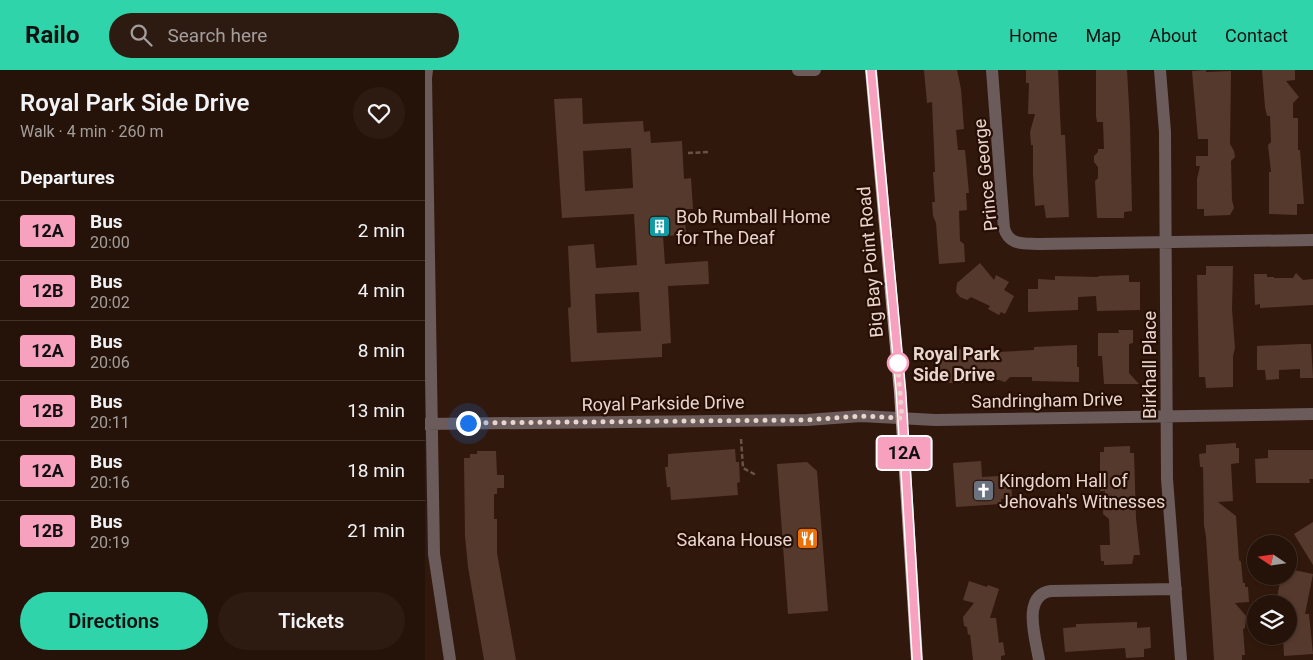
<!DOCTYPE html>
<html lang="en">
<head>
<meta charset="utf-8">
<style>
  body { margin:0; font-family:Roboto,sans-serif; background:#2d1b12; color:#f1f3f6; height:100vh; display:flex; flex-direction:column; font-size:19px; white-space:nowrap }
  * { box-sizing:border-box; margin:0 }
  p { font-size:16px; color:#a39e9c }
  .icon { flex:none; width:28px; height:28px; fill:none; stroke:currentColor; stroke-width:2; stroke-linecap:round; stroke-linejoin:round }
  .map { position:relative; flex:1; overflow:hidden }
  .details { display:flex; flex-direction:column; background:#251209; width:425px }
  .details>* { flex:none }
  .badge { padding:0 10px; border-radius:4px; font-size:18px; line-height:32px }
  .needle { width:32px; rotate:283deg }
  .controls { position:absolute; left:822px; top:465px; display:grid; gap:10px }
  .controls a { display:grid; place-items:center; width:50px; height:50px; border-radius:50%; background:#251209; box-shadow:0 1px 4px #0004,0 0 0 1px #42322a; font-size:25px }
  .you { position:absolute; width:25px; height:25px; margin:-12px; border:4px solid #fff; border-radius:50%; background:#1a73e8; box-shadow:0 0 0 8px #1a73e833 }
  .map>.badge { position:absolute; translate:-50% -50%; box-shadow:0 0 0 2px #fff }
  h2 { padding:0 20px; font-size:19px; line-height:45px }
  .round { display:grid; place-items:center; flex:none; width:52px; height:52px; border-radius:26px; background:#2d1b12 }
  .summary { display:flex; align-items:center; justify-content:space-between; height:85px; padding:0 20px }
  h1 { font-size:24px; font-weight:600; line-height:38px }
  .cta { display:flex; gap:10px; margin-top:auto; padding:10px 20px }
  .cta a { flex:1; height:58px; border-radius:30px; background:#30d4aa; color:#111; font-size:20px; font-weight:600; line-height:58px; text-align:center }
  .cta a+a { background:#2d1b12; color:#f1f3f6 }
  ul { padding:0; list-style:none }
  li { display:flex; align-items:center; gap:15px; height:60px; padding:0 20px; border-top:1px solid #42322a }
  li div { flex:1 }
  li b { display:block; font-size:19px }
  li em { font-style:normal }
  li .badge { min-width:55px; font-weight:700; text-align:center }
  header { display:flex; align-items:center; gap:30px; box-sizing:border-box; height:70px; padding:0 25px; background:#30d4aa; color:#111 }
  header strong { font-size:24px }
  nav { display:flex; gap:28px; margin-inline-start:auto; font-size:18px }
  .search { width:350px; height:45px; background:#2d1b12; display:flex; align-items:center; gap:12px; box-sizing:border-box; padding:0 18px; border-radius:28px; color:#a39e9c; font-size:19px }
  main { display:flex; flex:1; min-height:0 }
  .map>svg:first-child { display:block }
  .building { fill:#56392d; fill-rule:evenodd }
  .lines { fill:none; stroke-linecap:round; stroke-linejoin:round }
  .path { stroke:#695247; stroke-width:2.5; stroke-dasharray:5 2.5; stroke-linecap:butt }
  .minor { stroke:#6b5b5b; stroke-width:12 }
  .primary { stroke:#b79696; stroke-width:12 }
  .line-casing { stroke:#fff; stroke-width:11 }
  .line { stroke:#f8a1be; stroke-width:8 }
  .walk { stroke:#e8d6ce; stroke-width:5; stroke-dasharray:0 9 }
  .stop-dot { fill:#fff; stroke:#f8a1be; stroke-width:2.5 }
  .labels { text-anchor:middle; dominant-baseline:central; stroke-width:4.5; stroke-linejoin:round; paint-order:stroke }
  .street-label { font-size:18px; fill:#e8d6ce; stroke:#270e04 }
  .poi-label { font-size:18px; fill:#e8d6ce; stroke:#270e04; text-anchor:start }
  .stop-label { font-size:18px; font-weight:bold; fill:#e8d6ce; stroke:#270e04; text-anchor:start }
</style>
</head>
<body>
<header>
<strong>Railo</strong>
<div class="search"><svg class="icon" aria-label="search" viewBox="0 0 24 24"><circle cx="10" cy="10" r="6"/><path d="M15 15l6 6"/></svg>Search here</div>
<nav><a>Home</a><a>Map</a><a>About</a><a>Contact</a></nav>
</header>
<main>
<section class="details">
<div class="summary"><div><h1>Royal Park Side Drive</h1><p>Walk · 4 min · 260 m</p></div><a class="round"><svg class="icon" aria-label="heart" viewBox="0 0 24 24"><path d="M12 20l-8-8c-3-5 5-10 8-4 3-6 11-1 8 4z"/></svg></a></div>
<h2>Departures</h2>
<ul>
<li><span class="badge" style="background:#f8a1be;color:#111">12A</span><div><b>Bus</b><p>20:00</p></div><em>2 min</em></li>
<li><span class="badge" style="background:#f8a1be;color:#111">12B</span><div><b>Bus</b><p>20:02</p></div><em>4 min</em></li>
<li><span class="badge" style="background:#f8a1be;color:#111">12A</span><div><b>Bus</b><p>20:06</p></div><em>8 min</em></li>
<li><span class="badge" style="background:#f8a1be;color:#111">12B</span><div><b>Bus</b><p>20:11</p></div><em>13 min</em></li>
<li><span class="badge" style="background:#f8a1be;color:#111">12A</span><div><b>Bus</b><p>20:16</p></div><em>18 min</em></li>
<li><span class="badge" style="background:#f8a1be;color:#111">12B</span><div><b>Bus</b><p>20:19</p></div><em>21 min</em></li>
</ul>
<div class="cta"><a>Directions</a><a>Tickets</a></div>
</section>
<div class="map">
<svg width="888" height="590" viewBox="0 0 888 590">
  <rect width="100%" height="100%" fill="#31180c"/>
  <path class="building" d="M499 0H532L536 19 539 59 531 60 533 80H540L544 123H541L542 140 534 141 535 171 539 174 540 192 514 194 511 153 508 146 507 132H510L508 102H510L507 32 502 33Z
    M601 0H633L636 65H640L644 147 621 148 619 135 610 136 608 104V75H606L605 62 610 44H603L604 13H601Z
    M671 0H702L705 54 707 141 699 142V148H672L670 111 673 108V97L669 92V86L673 82V79H679L678 52H672L671 46Z
    M781 0V2L806 1 805 74 809 81 810 87 806 91 807 130 809 138 805 145 779 146V139H772V109L775 96H771V86H783V69H773L767 1Z
    M837 0H870V10L861 11 874 27 868 33V48H873V80H875L879 134H872V145L844 144V102H846L843 75 846 72 845 46H842L840 37Z
    M157 28 158 54 218 51 219 62 225 61 226 73 257 71 259 109 266 108 268 139H259L261 165 238 166 240 194 283 191 284 214 243 216 246 273 237 274V287L146 292 143 238 146 237 143 176 169 174 171 198 212 195 209 144 137 148 129 29ZM206 78 208 118 160 121 158 81ZM214 222 216 261 172 263 170 224Z
    M555 193 569 210 571 205 584 212 579 220 589 226 580 244 576 242 574 245 572 244 563 239 565 236 546 227 542 230 535 227 531 222 532 213Z
    M781 196H808L807 239 810 278 808 286V317L781 318 780 307H774L772 205H781Z
    M871 203 878 210 888 209V235L835 238V234L830 235 829 204H842V207H849V208H868Z
    M704 205V212H715V240L672 241 671 226 653 227V240L603 242V219H613V209L630 210V206L673 207 674 206Z
    M693 260H708V273L704 274V303L714 314H679L677 286H673V263H694Z
    M877 274H886L888 308H875V299L854 300V309L841 310 840 300H832V276Z
    M652 275V297H654V312L607 311V307H585L580 312 574 310H538V313H524L523 305H511L510 280 538 279V283L573 282 609 280V277Z
    M811 373V378H814V393L806 394 808 431 793 432 811 446 814 490 816 492 818 513H820V517H823L824 532 810 533 821 546 820 558 818 559 820 585H817V590H789L781 467 779 455 778 397H775L774 384 781 383V375Z
    M705 376V383H709L711 448 715 485H709L707 494 679 495V491H676L675 475H685L684 449 678 444 680 421H675V382H679V377Z
    M310 379 311 392H314L315 412 312 413 313 425 246 430 245 417H242L240 397H243V384Z
    M843 380H888V409H884L885 413H831L830 389 843 388Z
    M52 381H71L72 405H79V418H72V424H69V449H72V483L91 590H59L43 497 40 466 39 388H45V384H52Z
    M556 391 557 407 574 406V411L586 410 587 428 576 429V434L531 437 528 393Z
    M382 392 392 401 403 541 363 544 352 394Z
    M888 452V495L869 464Z
    M864 499 888 504 880 544H884L888 584 859 586 858 566H864V534H851L856 506H864Z
    M544 511 562 517 563 515 574 519 565 548H571L574 573 578 572 580 585 576 586V590H548L545 564 543 565 542 557 539 556 538 547 549 533 538 530Z
    M712 552V558L725 557 726 578 719 579V587L701 588 700 578 640 582 638 558 651 557V554Z"/>
  <g class="lines">
    <path class="path" d="M263 83 284 82
      M316 369 318 398 331 405"/>
    <path class="minor" d="M2 0 1 8 9 484 25 590
      M373 0H390
      M567 0 579 158C584 176 599 173 614 174L888 170
      M735 0 740 62 742 409 756 590
      M0 354 382 350 436 346 510 350 888 344
      M614 590C611 570 596 525 626 521L751 519"/>
    <path class="primary" d="M446 0 475 322 492 590"/>
  </g>
  <g class="lines">
    <defs>
      <path id="line" d="M446 0 476 322 492 590"/>
    </defs>
    <use href="#line" class="line-casing"/>
    <use href="#line" class="line"/>
    <path class="walk" d="M43 353 382 350 436 346 477 348 472 285 473 293"/>
  </g>
  <defs>
    <symbol id="building-square" viewBox="-11 -11 22 22"><rect x="-9" y="-9" width="18" height="18" rx="4" fill="#0f9aa8" stroke="#270e04"/><path d="M-4-6H4V6H1V3H-1V6H-4ZM-2.5-4.3h1.7v1.8h-1.7ZM.8-4.3h1.7v1.8H.8ZM-2.5-1h1.7V.8h-1.7ZM.8-1h1.7V.8H.8Z" fill="#fff"/></symbol>
    <symbol id="church-square" viewBox="-11 -11 22 22"><rect x="-9" y="-9" width="18" height="18" rx="4" fill="#6b7280" stroke="#270e04"/><path d="M-1.2-6h2.4v3.5h3.3v2.4h-3.3V6h-2.4V-.1h-3.3v-2.4h3.3Z" fill="#fff"/></symbol>
    <symbol id="restaurant-square" viewBox="-11 -11 22 22"><rect x="-9" y="-9" width="18" height="18" rx="4" fill="#e8710a" stroke="#270e04"/><path d="M-5-6h1v4h1v-4h1v4h1v-4h1v5L-1.5 .5V6h-2V.5L-5-1ZM5-6V6H3V1.5H1.5Q1.5-4 5-6Z" fill="#fff"/></symbol>
  </defs>
  <g fill-rule="evenodd">
    <use href="#building-square" x="222" y="144" width="25" height="25"/>
    <use href="#church-square" x="546" y="408" width="25" height="25"/>
    <use href="#restaurant-square" x="370" y="456" width="25" height="25"/>
  </g>
  <circle class="stop-dot" cx="473" cy="293" r="10"/>
  <g class="labels">
    <g class="street-label">
      <text transform="translate(560 105) rotate(-96)">Prince George</text>
      <text transform="translate(445 192) rotate(-95)">Big Bay Point Road</text>
      <text transform="translate(724 295) rotate(-90)">Birkhall Place</text>
      <text transform="translate(622 330) rotate(-1)">Sandringham Drive</text>
      <text transform="translate(238 333) rotate(-1)">Royal Parkside Drive</text>
    </g>
    <g class="poi-label">
      <text x="251" y="146">Bob Rumball Home<tspan x="251" dy="21">for The Deaf</tspan></text>
      <text x="574" y="410">Kingdom Hall of<tspan x="574" dy="21">Jehovah's Witnesses</tspan></text>
      <text x="367" y="469" text-anchor="end">Sakana House</text>
    </g>
    <g class="stop-label">
      <text x="488" y="283">Royal Park<tspan x="488" dy="21">Side Drive</tspan></text>
    </g>
  </g>
</svg>
<div class="controls">
<a><svg class="needle" viewBox="-14 -14 28 28"><path d="M0-13l5 13h-10z" fill="#e53935"/><path d="M0 13l5-13h-10z" fill="#a39e9c"/></svg></a>
<a><svg class="icon" aria-label="layers" viewBox="0 0 24 24"><path d="M12 4l9 5-9 5-9-5zM3 14l9 5 9-5"/></svg></a>
</div>
<div class="you" style="left:43px;top:353px"></div>
<b class="badge" style="left:479px;top:383px;background:#f8a1be;color:#111">12A</b>
</div>
</main>
</body>
</html>
